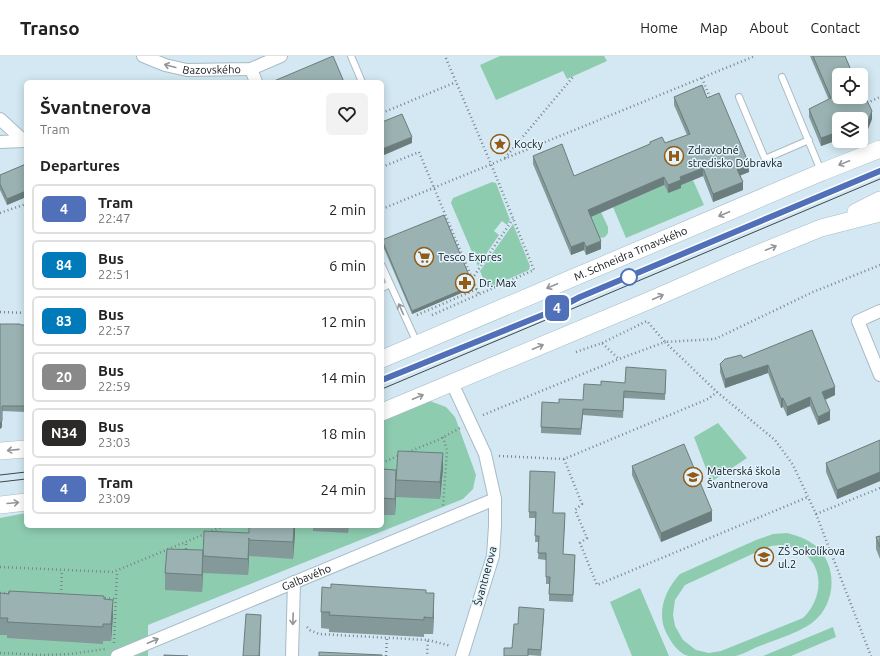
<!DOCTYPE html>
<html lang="en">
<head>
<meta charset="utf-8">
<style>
  body { margin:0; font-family:Ubuntu,sans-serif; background:#f2f2f2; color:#222; height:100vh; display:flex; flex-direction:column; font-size:15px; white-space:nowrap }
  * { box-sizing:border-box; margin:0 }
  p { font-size:13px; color:#767676 }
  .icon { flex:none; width:22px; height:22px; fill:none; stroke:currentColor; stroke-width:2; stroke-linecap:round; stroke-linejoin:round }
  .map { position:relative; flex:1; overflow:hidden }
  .sheet { position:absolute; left:24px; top:24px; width:360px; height:448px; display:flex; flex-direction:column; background:#fff; border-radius:6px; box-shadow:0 2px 10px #0003 }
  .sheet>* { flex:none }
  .badge { padding:0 8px; border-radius:6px; font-size:14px; line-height:26px }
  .controls { position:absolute; left:832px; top:12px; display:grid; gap:8px }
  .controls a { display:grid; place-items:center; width:36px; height:36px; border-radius:6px; background:#fff; box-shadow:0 2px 10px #0003; font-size:20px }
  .map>.badge { position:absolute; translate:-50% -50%; box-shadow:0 0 0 2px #fff }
  h2 { padding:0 16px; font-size:15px; line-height:36px }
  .round { display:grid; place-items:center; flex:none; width:42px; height:42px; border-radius:6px; background:#f2f2f2 }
  .summary { display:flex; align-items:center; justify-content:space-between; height:68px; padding:0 16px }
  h1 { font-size:19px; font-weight:600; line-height:30px }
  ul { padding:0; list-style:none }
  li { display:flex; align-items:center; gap:12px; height:50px; margin:0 8px 6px; padding:0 8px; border:2px solid #e0e0e0; border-radius:6px }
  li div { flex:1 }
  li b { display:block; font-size:15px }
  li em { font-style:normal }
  li .badge { min-width:44px; font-weight:700; text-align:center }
  header { display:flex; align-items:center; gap:24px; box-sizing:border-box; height:56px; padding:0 20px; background:#fff; border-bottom:1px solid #e0e0e0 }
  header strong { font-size:19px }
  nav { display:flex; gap:22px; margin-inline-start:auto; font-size:14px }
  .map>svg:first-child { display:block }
  .green { fill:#8eccb0; fill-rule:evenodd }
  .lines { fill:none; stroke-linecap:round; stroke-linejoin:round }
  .service-casing { stroke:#a8bbc5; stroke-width:8 }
  .minor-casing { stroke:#a8bbc5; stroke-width:14 }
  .secondary-casing { stroke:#a8bbc5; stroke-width:18 }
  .path { stroke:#78868d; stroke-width:2.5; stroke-dasharray:1 3; stroke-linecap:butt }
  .service { stroke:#fff; stroke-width:6 }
  .minor { stroke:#fff; stroke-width:12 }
  .secondary { stroke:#fff; stroke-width:17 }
  .tram { stroke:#3e484d; stroke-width:1 }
  .wall { fill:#849999 }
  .shaded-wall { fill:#6c7d7d }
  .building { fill:#9ab2b2; stroke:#6c7d7d }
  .oneway { stroke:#939698 }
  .line-casing { stroke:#fff; stroke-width:9 }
  .line { stroke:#5071b9; stroke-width:6 }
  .stop-dot { fill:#fff; stroke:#5071b9; stroke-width:2 }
  .labels { text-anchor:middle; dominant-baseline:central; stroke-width:3; stroke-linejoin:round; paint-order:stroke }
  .street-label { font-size:11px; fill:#0f161a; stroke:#e4f4fd }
  .poi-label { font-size:11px; fill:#0f161a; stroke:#e4f4fd; text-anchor:start }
</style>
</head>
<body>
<header>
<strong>Transo</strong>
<nav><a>Home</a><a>Map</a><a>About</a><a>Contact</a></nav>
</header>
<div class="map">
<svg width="880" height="600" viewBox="0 0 880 600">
  <rect width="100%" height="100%" fill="#d3e8f2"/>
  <path class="green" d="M500 0H604L607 5 567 23 563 15 496 44 480 9Z
    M505 81 508 89 495 94 492 87Z
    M693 124 704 149 626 182 613 151 664 129 668 137 680 129Z
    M492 126 496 127 510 164 507 169 502 165 494 175 499 179 478 210 451 147 453 142Z
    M601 156 608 171V177L605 181 597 183 588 162Z
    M513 168 530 210 529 214 493 230 486 229 480 215Z
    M430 345 446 351 455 361 476 419 473 433 463 443 148 569V600H0V462L26 457V470H382V365Z
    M718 367 747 402 711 426 694 381Z
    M787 477C799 480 810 484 819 493 838 514 835 549 813 566 801 576 772 585 757 591 750 594 742 599 735 600 727 600 696 600 689 600 678 598 669 583 665 574 657 554 666 533 680 518L756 484 773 478ZM782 489C786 490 790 491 794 492 825 504 825 541 803 562L721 595 709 597 696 594 683 584 675 570 673 559 675 544 685 529 761 494 771 490Z
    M640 532 669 600H632L610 546Z
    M833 571 836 581 791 600H763Z"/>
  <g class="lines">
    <defs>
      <path id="service" d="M351 0 362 26
        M782 21 821 115
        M739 41 765 103 809 84
        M382 210 417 287
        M382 232 390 228"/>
      <g id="minor">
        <path id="s1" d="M143 0 165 9 187 14 251 13 281 0"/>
        <path d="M251 13 256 26"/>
        <path d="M0 63 24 85H26"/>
        <path d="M0 86 24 85"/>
        <path d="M880 255 858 265 880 319"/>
        <path d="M452 327 485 398 495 443V470L493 500 462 600"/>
        <path id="s2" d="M117 600 495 443"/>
        <path d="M292 600 294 526"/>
      </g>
      <g id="secondary">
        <path d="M856 156 880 144"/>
        <path id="s3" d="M382 303 822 116 880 93"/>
        <path d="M382 356 648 245 735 207 821 172 880 157"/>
        <path d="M0 395 26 393"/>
        <path d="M0 449 26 446"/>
      </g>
    </defs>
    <use href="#service" class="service-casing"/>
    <use href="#minor" class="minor-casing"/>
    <use href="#secondary" class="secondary-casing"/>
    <path class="path" d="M702 22 711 44
      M867 47 880 41
      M382 57 456 26
      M505 102 573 21
      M382 111 419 96 479 239
      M382 153 755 0
      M0 157 26 148
      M472 223 513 163
      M0 256 26 257
      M417 259 477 233
      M432 259 534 214 491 108 445 0
      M602 287 647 265 665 286 715 283 813 236 880 209
      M576 296 602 287 619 303 665 286 717 336 775 384 793 409 816 458 871 600
      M483 359 619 303
      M443 381 447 395 443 450
      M408 396 438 384 460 372
      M499 400 564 403 708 343 717 336
      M564 403 582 448 575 454 587 482 580 487 597 529 808 441
      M382 407 400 399
      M816 458 880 432
      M186 497V485
      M0 511 113 516 224 470
      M0 537H10
      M59 540H61L62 514
      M101 542 116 543
      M307 571 310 574 319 578 428 584 427 600
      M428 584 451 590
      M114 587 117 515
      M0 597 44 599 70 598 105 593
      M386 600 387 582"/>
    <use href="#service" class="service"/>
    <use href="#minor" class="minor"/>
    <use href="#secondary" class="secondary"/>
    <path class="tram" d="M382 324 555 254 580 241 880 115
      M382 333 880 123
      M0 419 26 416
      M0 426 26 423"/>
  </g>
  <path class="wall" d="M810 0H845L872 63 868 73 836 87 835 85 821 90 809 61V53L829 44Z
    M674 41 707 42 749 116 740 119 743 134 713 146 703 120 681 129V132L668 137 664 129 591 161 601 193 586 199 584 194 571 199 533 108V100L574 120 650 88V86L665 87 687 79 674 49Z
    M26 108V141L7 149 0 134V119Z
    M382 184 473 232 412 258 382 188Z
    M0 268 26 269V356L2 355V371L0 373Z
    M812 274 835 339 825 344 830 364 818 369 810 350 787 360 783 351 781 352 768 317 725 332 720 316V308L743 302Z
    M666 320 665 344 624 342 623 362 583 359 581 379 541 377V371L559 347 583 344 601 329 625 327Z
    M880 384V425L837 443 826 416V407Z
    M632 410 712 465 661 486 632 419Z
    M382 413 396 414 443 413 440 443 396 441 395 459H382Z
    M529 456 553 457 565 464 563 498 575 505 573 546 549 545V528H546V504L538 503 539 486H535L536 462H529Z
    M295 470V478L293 503 249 500 248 519 203 517V514L202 536 165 534V517L203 494 249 477Z
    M313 470H349L348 477 313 475Z
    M880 480V503L876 493V481Z
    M0 537 104 543 113 560 111 585H103V588L7 582V579H0Z
    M426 537 434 554 433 578H424V581L329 576V573L321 572V556Z
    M544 559 541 600 528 599 512 592 518 568Z"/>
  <path class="shaded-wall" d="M872 55V63L868 73 861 76V68Z
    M835 77V85L821 90V82Z
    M839 78V85H840L836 87V79Z
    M412 81V87L382 100V93Z
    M749 108V116L737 121V113Z
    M703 112V120L681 129V132L668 137V129L680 121Z
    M664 121V129L588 162V154Z
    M743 126V134L713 146V138Z
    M26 135V141L7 149V143Z
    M601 185V193L586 199V191Z
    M584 186V194L571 199V191Z
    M473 229V232L412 258V255Z
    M768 309V317L725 332V323Z
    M835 331V339L822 345V336Z
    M810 341V350L787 360V351Z
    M783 342V351L781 352V343Z
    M2 350V371L0 373V367Z
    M830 355V364L818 369V361Z
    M443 397V413L440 443V426Z
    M880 416V425L837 443V434Z
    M396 424V441L395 459V443Z
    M712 455V465L661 486V477Z
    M294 470H295V478L293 503V486Z
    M249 482V500L248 519V503Z
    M203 494V514L202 536V519Z
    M434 537V554L433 578V562Z
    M113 544V560L111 585V568Z
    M261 559 260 600H259Z"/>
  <path class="building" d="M333 0 344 26H275L274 25Z
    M813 0H845L853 19H839V41H861V34H862L872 55 868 65 861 68V63H839V78L836 79 835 77 821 82 809 53 831 42Z
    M702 29 707 42 719 37 749 108 737 113 743 126 713 138 703 112 680 121 681 124 668 129 664 121 588 154 601 185 586 191 584 186 571 191 533 100 562 88 574 120 650 88V86L662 81 665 87 690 78 674 41Z
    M402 58 412 81 382 93V66Z
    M26 108V135L7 143 0 128V119Z
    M444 159 473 229 412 255 382 184Z
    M0 268H20L21 269H26V350H2V365L0 367Z
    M812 274 835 331 822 336 830 355 818 361 810 341 787 351 783 342 781 343 768 309 725 323 720 308 725 303 741 299 743 302Z
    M626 311 666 314 665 338 624 335 623 355 583 353 581 373 541 371 542 346 559 347V343L583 344 584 328 601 329V325L625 327Z
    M880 384V416L837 434 826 407Z
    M684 388 712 455 661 477 632 410Z
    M398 395 443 397 440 426 396 424Z
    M382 413 396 414 395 443 382 442Z
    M530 415 555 416 553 457H565L563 498 575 499 573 539 549 538 550 521H546V497H538L539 480H535L536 456H529Z
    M249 470H294L293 486 249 484V482L248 503 203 500 204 475 249 477Z
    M880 480V491L876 481Z
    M167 493 203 494 202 519 165 517Z
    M331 528 426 534V537H434L433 562 424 561V564L329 559 330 556H321L322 531 331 532Z
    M9 535 104 540V543L113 544 111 568H103V571L7 566 8 562H0V537L9 538Z
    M519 551 544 553 541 594 528 593V600H504V592H512L514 568H518Z
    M246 558 261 559 259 600H243Z
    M319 596 382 599V600H319Z
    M164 599 188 600H164Z"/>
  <defs><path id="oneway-shaft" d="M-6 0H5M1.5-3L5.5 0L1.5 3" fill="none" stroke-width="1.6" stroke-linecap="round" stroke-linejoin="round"/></defs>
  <g class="oneway">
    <use href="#oneway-shaft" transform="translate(170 10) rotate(-165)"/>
    <use href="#oneway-shaft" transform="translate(844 107) rotate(158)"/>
    <use href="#oneway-shaft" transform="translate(724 158) rotate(157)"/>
    <use href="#oneway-shaft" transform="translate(771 192) rotate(-22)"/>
    <use href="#oneway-shaft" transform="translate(552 230) rotate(157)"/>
    <use href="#oneway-shaft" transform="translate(658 241) rotate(-24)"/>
    <use href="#oneway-shaft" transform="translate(401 253) rotate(-114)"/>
    <use href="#oneway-shaft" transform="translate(538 291) rotate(-23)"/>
    <use href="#oneway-shaft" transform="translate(418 341) rotate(-23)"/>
    <use href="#oneway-shaft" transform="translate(13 394) rotate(174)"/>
    <use href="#oneway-shaft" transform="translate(13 447) rotate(-5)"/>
    <use href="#oneway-shaft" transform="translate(293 563) rotate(92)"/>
    <use href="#oneway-shaft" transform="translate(153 585) rotate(-23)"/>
  </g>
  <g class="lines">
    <defs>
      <path id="line" d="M382 324 555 254 580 241 880 115"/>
    </defs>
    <use href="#line" class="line-casing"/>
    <use href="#line" class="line"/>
  </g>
  <defs>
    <symbol id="sight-ring" viewBox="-11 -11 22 22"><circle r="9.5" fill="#e4f4fd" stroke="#935b15" stroke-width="1.5"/><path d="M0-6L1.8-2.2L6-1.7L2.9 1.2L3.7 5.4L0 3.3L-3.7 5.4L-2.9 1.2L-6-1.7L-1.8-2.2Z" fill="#935b15"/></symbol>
    <symbol id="hospital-ring" viewBox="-11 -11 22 22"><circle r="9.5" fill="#e4f4fd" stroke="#935b15" stroke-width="1.5"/><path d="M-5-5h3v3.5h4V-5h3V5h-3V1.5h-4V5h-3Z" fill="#935b15"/></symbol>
    <symbol id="supermarket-ring" viewBox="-11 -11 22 22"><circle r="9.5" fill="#e4f4fd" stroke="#935b15" stroke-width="1.5"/><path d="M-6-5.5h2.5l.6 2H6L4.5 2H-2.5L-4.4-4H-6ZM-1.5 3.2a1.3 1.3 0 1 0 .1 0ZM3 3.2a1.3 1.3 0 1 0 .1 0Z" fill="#935b15"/></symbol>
    <symbol id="pharmacy-ring" viewBox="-11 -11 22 22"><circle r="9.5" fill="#e4f4fd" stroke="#935b15" stroke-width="1.5"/><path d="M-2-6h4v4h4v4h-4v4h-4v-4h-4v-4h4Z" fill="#935b15"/></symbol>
    <symbol id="school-ring" viewBox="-11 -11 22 22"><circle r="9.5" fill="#e4f4fd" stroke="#935b15" stroke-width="1.5"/><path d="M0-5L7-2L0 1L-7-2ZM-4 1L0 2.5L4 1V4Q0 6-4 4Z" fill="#935b15"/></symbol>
  </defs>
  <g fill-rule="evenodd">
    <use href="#sight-ring" x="489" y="77" width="22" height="22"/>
    <use href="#hospital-ring" x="663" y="89" width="22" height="22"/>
    <use href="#supermarket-ring" x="413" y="190" width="22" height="22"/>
    <use href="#pharmacy-ring" x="454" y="216" width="22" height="22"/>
    <use href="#school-ring" x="682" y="410" width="22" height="22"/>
    <use href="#school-ring" x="753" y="490" width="22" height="22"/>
  </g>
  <circle class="stop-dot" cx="629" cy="221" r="8"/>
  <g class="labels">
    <g class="street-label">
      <text stroke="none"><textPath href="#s1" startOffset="71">Bazovského</textPath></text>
      <text stroke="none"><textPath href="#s3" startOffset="270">M. Schneidra Trnavského</textPath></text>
      <text transform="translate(485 520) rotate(-75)">Švantnerova</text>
      <text stroke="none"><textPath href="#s2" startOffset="205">Galbavého</textPath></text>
    </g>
    <g class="poi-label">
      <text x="514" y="88">Kocky</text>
      <text x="688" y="94">Zdravotné<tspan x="688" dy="13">stredisko Dúbravka</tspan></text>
      <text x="438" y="201">Tesco Expres</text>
      <text x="479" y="227">Dr. Max</text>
      <text x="707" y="415">Materská škola<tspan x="707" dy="13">Švantnerova</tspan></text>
      <text x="778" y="495">ZŠ Sokolíkova<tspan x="778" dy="13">ul.2</tspan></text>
    </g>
  </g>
</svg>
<div class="controls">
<a><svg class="icon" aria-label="locate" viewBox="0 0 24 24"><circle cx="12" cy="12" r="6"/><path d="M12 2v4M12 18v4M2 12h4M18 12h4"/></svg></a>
<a><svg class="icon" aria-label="layers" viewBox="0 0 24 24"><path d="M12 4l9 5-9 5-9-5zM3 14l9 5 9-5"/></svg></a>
</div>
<b class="badge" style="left:557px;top:252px;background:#5071b9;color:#fff">4</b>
<section class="sheet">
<div class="summary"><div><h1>Švantnerova</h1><p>Tram</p></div><a class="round"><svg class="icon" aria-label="heart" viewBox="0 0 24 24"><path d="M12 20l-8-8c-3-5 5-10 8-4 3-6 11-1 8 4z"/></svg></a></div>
<h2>Departures</h2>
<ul>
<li><span class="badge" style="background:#5071b9;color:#fff">4</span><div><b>Tram</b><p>22:47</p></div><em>2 min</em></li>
<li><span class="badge" style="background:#007ab8;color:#fff">84</span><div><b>Bus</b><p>22:51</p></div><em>6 min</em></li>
<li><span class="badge" style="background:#007ab8;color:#fff">83</span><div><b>Bus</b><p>22:57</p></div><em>12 min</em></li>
<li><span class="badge" style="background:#898989;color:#fff">20</span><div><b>Bus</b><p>22:59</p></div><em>14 min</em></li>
<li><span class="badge" style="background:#2b2a29;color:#fff">N34</span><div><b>Bus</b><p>23:03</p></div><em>18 min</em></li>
<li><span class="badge" style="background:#5071b9;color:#fff">4</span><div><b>Tram</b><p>23:09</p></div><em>24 min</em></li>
</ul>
</section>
</div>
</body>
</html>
